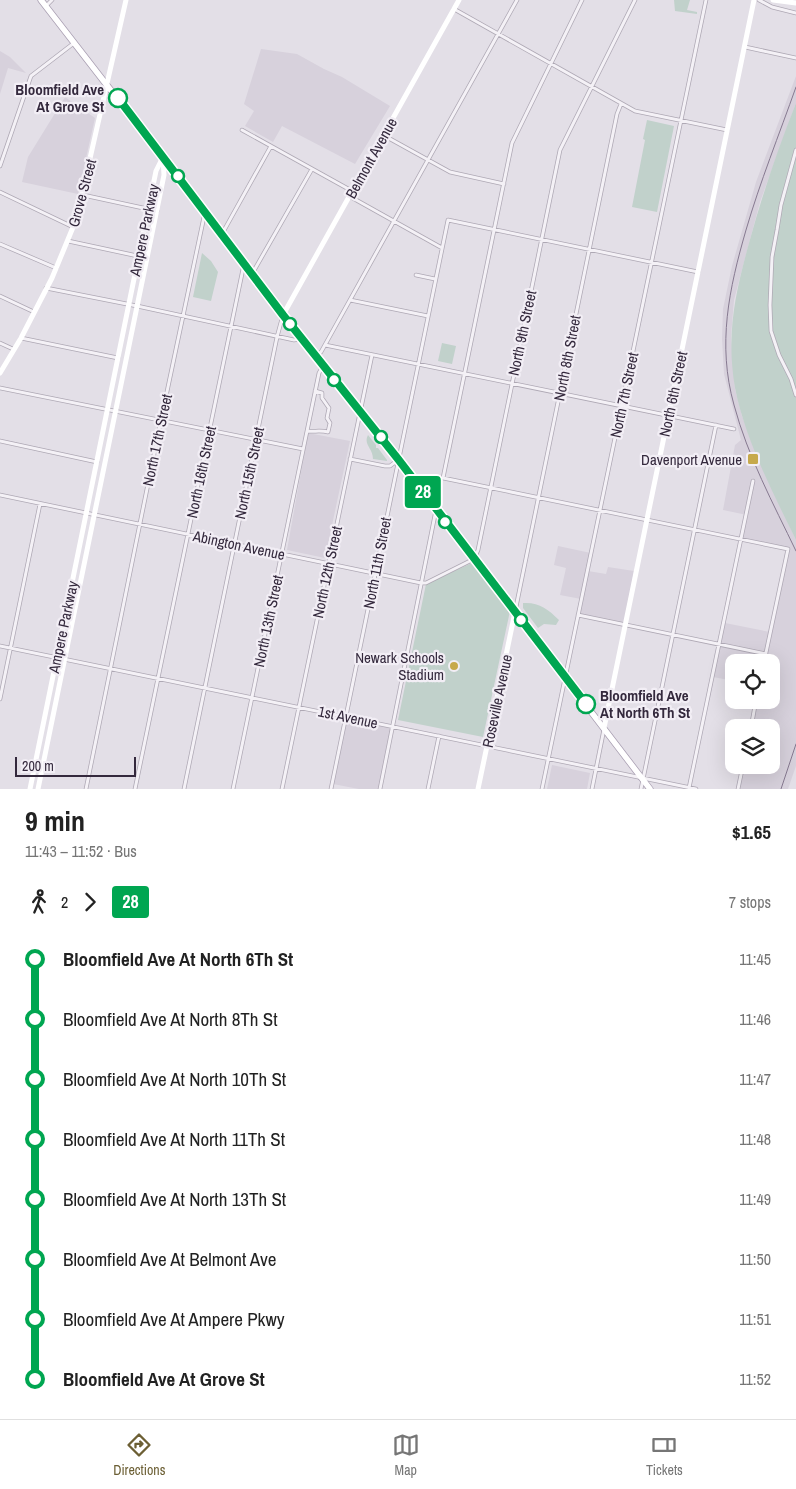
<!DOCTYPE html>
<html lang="en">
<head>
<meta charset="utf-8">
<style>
  body { margin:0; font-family:"Archivo Narrow",sans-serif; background:#f2f2f2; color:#222; height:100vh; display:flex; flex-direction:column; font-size:19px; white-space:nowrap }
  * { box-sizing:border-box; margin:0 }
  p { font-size:16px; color:#767676 }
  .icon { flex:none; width:28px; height:28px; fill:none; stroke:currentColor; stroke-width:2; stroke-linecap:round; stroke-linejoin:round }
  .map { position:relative; height:789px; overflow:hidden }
  .sheet { display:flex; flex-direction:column; background:#fff; flex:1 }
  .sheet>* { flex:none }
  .badge { padding:0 10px; border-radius:4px; font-size:18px; line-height:32px }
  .controls { position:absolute; left:725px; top:654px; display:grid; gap:10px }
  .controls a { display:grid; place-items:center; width:55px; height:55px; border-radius:10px; background:#fff; box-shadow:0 5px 20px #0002; font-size:25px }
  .scale { position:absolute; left:15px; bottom:12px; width:121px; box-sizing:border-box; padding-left:5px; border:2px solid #34293d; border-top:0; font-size:14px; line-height:18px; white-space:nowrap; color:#34293d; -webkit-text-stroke:4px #f2eef5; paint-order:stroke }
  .map>.badge { position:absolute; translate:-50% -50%; box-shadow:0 0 0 2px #fff }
  .legs { display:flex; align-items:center; gap:8px; height:55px; padding:0 25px; font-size:16px }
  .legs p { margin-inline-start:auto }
  .headline { display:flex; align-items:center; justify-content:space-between; height:85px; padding:0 25px }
  h1 { font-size:28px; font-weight:700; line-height:38px }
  ul { padding:0 25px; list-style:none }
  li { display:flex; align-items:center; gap:18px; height:60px; font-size:19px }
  li i { display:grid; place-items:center; width:8px; height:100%; margin:0 6px; background:currentColor }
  li i::after { content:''; width:12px; height:12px; margin:-6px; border:4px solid; border-radius:50%; background:#fff }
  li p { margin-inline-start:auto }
  li:first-child i { background:linear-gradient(#0000 50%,currentColor 0) }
  li:last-child i { background:linear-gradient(currentColor 50%,#0000 0) }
  .menu { display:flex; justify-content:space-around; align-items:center; height:70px; border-top:1px solid #e0e0e0; background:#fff; font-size:14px; color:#767676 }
  .menu a { display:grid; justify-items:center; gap:2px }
  .menu .active { color:#6c5f34 }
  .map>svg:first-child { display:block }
  .built { fill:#d7d1dc }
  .green { fill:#c1d1cb }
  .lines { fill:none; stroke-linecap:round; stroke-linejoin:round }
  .street-casing { stroke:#aea8b4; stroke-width:4.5 }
  .primary-casing { stroke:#a99fb2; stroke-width:7 }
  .street { stroke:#f4f1f6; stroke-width:3 }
  .secondary { stroke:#fff; stroke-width:5 }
  .primary { stroke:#fff; stroke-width:5.5 }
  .tram { stroke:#867990; stroke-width:1 }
  .line-1-casing { stroke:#fff; stroke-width:11 }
  .line-1 { stroke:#00a651; stroke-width:8 }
  .stop-1-dot { fill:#fff; stroke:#00a651; stroke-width:2.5 }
  .poi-dot { fill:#c6a94b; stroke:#f2eef5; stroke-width:2 }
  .labels { text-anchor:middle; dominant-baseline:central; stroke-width:4.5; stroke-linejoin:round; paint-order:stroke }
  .stop-label { font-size:15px; font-weight:bold; fill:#34293d; stroke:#f2eef5; text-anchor:end }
  .street-label { font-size:15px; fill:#34293d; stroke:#f2eef5 }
  .poi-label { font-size:15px; fill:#34293d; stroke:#f2eef5; text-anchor:end }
</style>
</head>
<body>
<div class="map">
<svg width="796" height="789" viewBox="0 0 796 789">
  <rect width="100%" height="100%" fill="#e3dfe7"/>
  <path class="built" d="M261 49 297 54 324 69 342 77 390 106 355 164 282 126 273 142 245 126 254 111 244 104Z
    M0 51 10 57 26 73 8 68 0 94Z
    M796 76V103L760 202 734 300 731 336 735 389 742 416 766 476 796 540V766L788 789H739L744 765H771V728L752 727 758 700H771V662H734V681L713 677 725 623 770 632 787 550 742 541 747 515 723 510 735 445 741 440 724 374 722 339 723 309 732 266 756 182Z
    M65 97 95 118 78 194 22 182 28 157Z
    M308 433 350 441 325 558 287 550Z
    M558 546 591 553 581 599 560 595 566 568 554 565Z
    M608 567 634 571 624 624 578 615 588 571 606 574Z
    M346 717 392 727 379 789H359L333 784Z
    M552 765 590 773 587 789H547Z"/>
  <path class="green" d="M674 0H690L687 10 697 12V14L675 11Z
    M796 103V540C773 493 745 439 735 388 726 334 735 294 749 243 762 195 778 149 796 103Z
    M647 120 674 126 657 212 632 207 645 140 643 139Z
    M202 253 211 261 218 272 211 301 193 297Z
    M442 343 456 346 452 364 438 361Z
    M368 435 376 445V448H378L387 460V461L373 459C373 448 363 445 368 435Z
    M474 562 514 612 510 611 483 737 398 720 426 584Z
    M523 603C539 602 548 609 559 620L556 625 544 624 538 628 523 608Z"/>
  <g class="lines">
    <defs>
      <path id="street" d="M582 0 512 143 443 478 788 549 764 662
        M759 0 772 7 796 13
        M46 6 52 0
        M454 9 635 111 727 130
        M745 47 796 58
        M242 130 352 191
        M383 135 450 172 504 184
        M796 150 781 205 777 230 772 257 770 305 771 331 779 355 791 379 796 395
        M0 166 31 76 74 43
        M0 192 73 227
        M83 195 157 211
        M349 196 442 248
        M222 234 271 146
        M68 241 147 258
        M0 244 56 268
        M252 274 312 169
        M416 275 435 279
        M46 288 137 306 294 340 301 339
        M0 296 34 312
        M350 300 428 316
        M21 338 118 358
        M0 343 13 349
        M325 345 734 429
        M316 356 321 352 517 0
        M0 388 303 449
        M307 431C314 432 320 430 328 432L330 423 327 418 329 408 322 398V393L315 391
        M0 441 97 462
        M350 459 385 466H390L398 460
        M0 495 421 583H426L474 559 478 550 560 150 635 0
        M515 612 617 114 621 104
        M578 615 766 654
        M0 646 696 789
        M0 699 40 504
        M751 728 756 700
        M689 788 753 481
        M86 789 161 420 205 212
        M135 789 244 264
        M184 789 277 337 283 315
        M233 789 319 373 323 366
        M282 789 372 355
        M331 789 448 220 698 272
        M380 789 436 510
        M428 789 439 736
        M542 789 706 0
        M592 789 604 729
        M641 789 716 425
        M738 789 743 765"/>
      <path id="primary" d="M41 0 205 212 283 315 398 459 650 789"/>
    </defs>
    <use href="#street" class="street-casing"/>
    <use href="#primary" class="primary-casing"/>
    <use href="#street" class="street"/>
    <path class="secondary" d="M773 0 796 3
      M283 315 459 0
      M0 373 21 338 52 278 76 220 126 0
      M604 728 754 0
      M30 789 156 171 163 157
      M38 789 164 175 163 158
      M478 789 515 612"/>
    <use href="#primary" class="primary"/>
    <path class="tram" d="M796 87C779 135 760 182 746 230 729 289 717 344 734 405 748 457 773 503 796 551
      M781 789 796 744"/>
  </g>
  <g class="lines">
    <defs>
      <path id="line-1" d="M118 98 283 315 398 459 586 704"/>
    </defs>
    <use href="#line-1" class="line-1-casing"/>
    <use href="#line-1" class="line-1"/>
  </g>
  <g class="stop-1-dot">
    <circle cx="118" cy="98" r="9"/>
    <circle cx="178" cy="176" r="6"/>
    <circle cx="290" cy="324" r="6"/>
    <circle cx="334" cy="380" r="6"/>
    <circle cx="381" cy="437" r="6"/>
    <circle cx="445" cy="522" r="6"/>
    <circle cx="521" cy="620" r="6"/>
    <circle cx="586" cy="704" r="9"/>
  </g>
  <g class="poi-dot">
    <rect x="747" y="453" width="12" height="12" rx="2.5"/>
    <circle cx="454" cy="666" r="5"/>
  </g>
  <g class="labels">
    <g class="stop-label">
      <text x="104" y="89">Bloomfield Ave<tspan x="104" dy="17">At Grove St</tspan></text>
      <text x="600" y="695" text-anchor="start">Bloomfield Ave<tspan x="600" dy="17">At North 6Th St</tspan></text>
    </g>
    <g class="street-label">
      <text transform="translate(371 158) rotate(-61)">Belmont Avenue</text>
      <text transform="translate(82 193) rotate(-75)">Grove Street</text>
      <text transform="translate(144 230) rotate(-78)">Ampere Parkway</text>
      <text transform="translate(522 333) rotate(-78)">North 9th Street</text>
      <text transform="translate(567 358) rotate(-79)">North 8th Street</text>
      <text transform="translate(673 394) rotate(-78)">North 6th Street</text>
      <text transform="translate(624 395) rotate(-78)">North 7th Street</text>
      <text transform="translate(157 440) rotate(-78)">North 17th Street</text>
      <text transform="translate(201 472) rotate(-78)">North 16th Street</text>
      <text transform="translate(249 473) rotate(-78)">North 15th Street</text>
      <text transform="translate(239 545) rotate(12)">Abington Avenue</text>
      <text transform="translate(377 563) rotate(-79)">North 11th Street</text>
      <text transform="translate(327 572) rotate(-78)">North 12th Street</text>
      <text transform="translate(268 621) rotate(-78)">North 13th Street</text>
      <text transform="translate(63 627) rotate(-78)">Ampere Parkway</text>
      <text transform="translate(497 701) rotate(-78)">Roseville Avenue</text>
      <text transform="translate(348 717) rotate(12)">1st Avenue</text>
    </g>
    <g class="poi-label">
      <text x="742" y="459">Davenport Avenue</text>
      <text x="444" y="657">Newark Schools<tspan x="444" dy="17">Stadium</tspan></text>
    </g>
  </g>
</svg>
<div class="controls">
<a><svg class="icon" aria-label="locate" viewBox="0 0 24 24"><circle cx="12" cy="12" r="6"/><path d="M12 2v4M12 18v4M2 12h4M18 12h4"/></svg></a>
<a><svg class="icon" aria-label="layers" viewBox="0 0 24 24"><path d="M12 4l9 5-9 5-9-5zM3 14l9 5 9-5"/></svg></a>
</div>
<div class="scale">200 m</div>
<b class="badge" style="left:423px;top:492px;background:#00a651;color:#fff">28</b>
</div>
<section class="sheet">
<div class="headline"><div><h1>9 min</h1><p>11:43 – 11:52 · Bus</p></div><b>$1.65</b></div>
<div class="legs"><svg class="icon" aria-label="walk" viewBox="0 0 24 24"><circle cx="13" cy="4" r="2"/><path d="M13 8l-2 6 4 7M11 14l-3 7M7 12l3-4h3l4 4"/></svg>2<svg class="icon" aria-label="forward" viewBox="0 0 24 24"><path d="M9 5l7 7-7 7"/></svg><b class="badge" style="background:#00a651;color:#fff">28</b><p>7 stops</p></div>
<ul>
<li><i style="color:#00a651"></i><b>Bloomfield Ave At North 6Th St</b><p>11:45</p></li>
<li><i style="color:#00a651"></i><span>Bloomfield Ave At North 8Th St</span><p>11:46</p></li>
<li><i style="color:#00a651"></i><span>Bloomfield Ave At North 10Th St</span><p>11:47</p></li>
<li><i style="color:#00a651"></i><span>Bloomfield Ave At North 11Th St</span><p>11:48</p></li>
<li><i style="color:#00a651"></i><span>Bloomfield Ave At North 13Th St</span><p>11:49</p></li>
<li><i style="color:#00a651"></i><span>Bloomfield Ave At Belmont Ave</span><p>11:50</p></li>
<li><i style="color:#00a651"></i><span>Bloomfield Ave At Ampere Pkwy</span><p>11:51</p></li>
<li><i style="color:#00a651"></i><b>Bloomfield Ave At Grove St</b><p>11:52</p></li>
</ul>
</section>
<nav class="menu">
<a class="active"><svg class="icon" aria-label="directions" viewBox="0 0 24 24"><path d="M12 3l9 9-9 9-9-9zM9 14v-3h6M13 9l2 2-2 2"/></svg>Directions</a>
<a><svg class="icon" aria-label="map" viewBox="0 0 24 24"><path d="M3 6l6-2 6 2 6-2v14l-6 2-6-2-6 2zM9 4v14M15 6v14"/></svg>Map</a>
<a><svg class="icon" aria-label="tickets" viewBox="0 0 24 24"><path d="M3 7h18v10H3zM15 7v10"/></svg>Tickets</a>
</nav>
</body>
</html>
